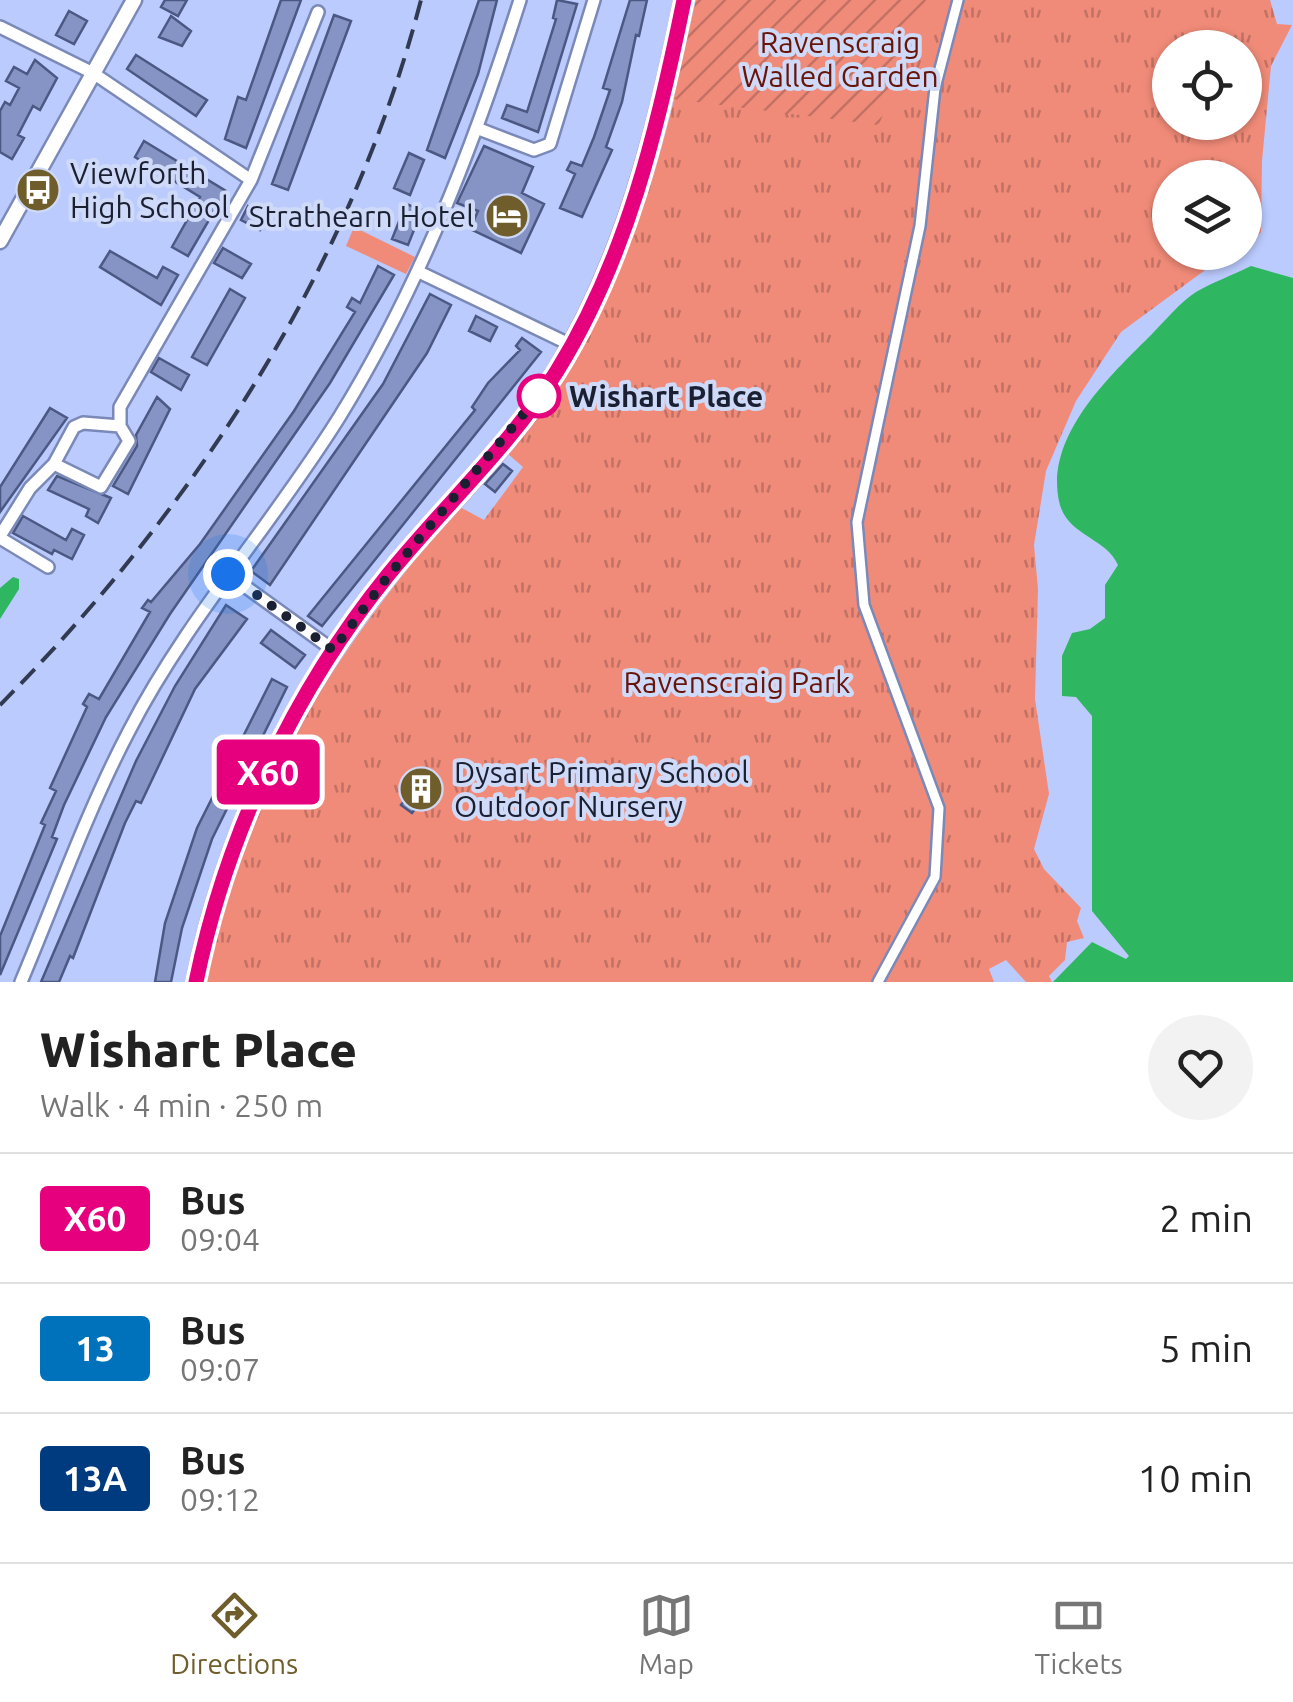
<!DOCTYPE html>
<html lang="en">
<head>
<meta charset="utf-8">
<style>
  body { margin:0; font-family:Ubuntu,sans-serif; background:#f2f2f2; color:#222; height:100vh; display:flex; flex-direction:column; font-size:38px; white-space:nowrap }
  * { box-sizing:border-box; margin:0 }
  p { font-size:32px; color:#767676 }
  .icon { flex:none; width:55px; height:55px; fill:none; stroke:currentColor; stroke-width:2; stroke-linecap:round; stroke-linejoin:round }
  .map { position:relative; height:982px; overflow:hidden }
  .panel { display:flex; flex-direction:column; background:#fff; flex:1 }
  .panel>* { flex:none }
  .badge { padding:0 20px; border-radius:8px; font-size:35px; line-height:65px }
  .tools { position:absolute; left:1152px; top:30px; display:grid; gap:20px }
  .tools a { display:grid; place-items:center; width:110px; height:110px; border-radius:50%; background:#fff; box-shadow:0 2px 8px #0004; font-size:50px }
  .you { position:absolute; width:50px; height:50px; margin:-25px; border:8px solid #fff; border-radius:50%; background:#1a73e8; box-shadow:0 0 0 15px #1a73e833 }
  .map>.badge { position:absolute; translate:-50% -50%; box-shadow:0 0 0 5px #fff }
  .round { display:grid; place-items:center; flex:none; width:105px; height:105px; border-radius:52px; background:#f2f2f2 }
  .overview { display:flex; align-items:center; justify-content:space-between; height:170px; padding:0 40px }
  h1 { font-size:48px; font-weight:800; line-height:75px }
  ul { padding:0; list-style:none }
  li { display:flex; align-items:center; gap:30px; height:130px; padding:0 40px; border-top:2px solid #e0e0e0 }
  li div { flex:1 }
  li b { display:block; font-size:38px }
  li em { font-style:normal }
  li .badge { min-width:110px; font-weight:700; text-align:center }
  .dock { display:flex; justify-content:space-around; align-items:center; height:140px; border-top:2px solid #e0e0e0; background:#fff; font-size:28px; color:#767676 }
  .dock a { display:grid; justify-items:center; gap:5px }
  .dock .current { color:#6f5e2c }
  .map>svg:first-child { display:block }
  .grass { fill:#f18b79 }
  .park { fill:url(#park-tufts); fill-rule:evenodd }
  .garden { fill:url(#garden-furrows) }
  .water { fill:#2fb661 }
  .building { fill:#8594c4; stroke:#4c5884; stroke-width:2.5 }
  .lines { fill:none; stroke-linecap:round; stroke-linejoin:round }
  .pedestrian-casing { stroke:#7b89b9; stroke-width:14 }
  .minor-casing { stroke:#7b89b9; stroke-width:16 }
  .tertiary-casing { stroke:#7b89b9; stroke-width:19 }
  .primary-casing { stroke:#a682aa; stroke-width:22 }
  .pedestrian { stroke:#fff; stroke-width:9 }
  .minor { stroke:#fff; stroke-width:11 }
  .tertiary { stroke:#fff; stroke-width:14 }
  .primary { stroke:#f7d4f2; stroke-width:18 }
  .rail { stroke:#323a51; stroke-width:4; stroke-dasharray:20 10; stroke-linecap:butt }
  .line-casing { stroke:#fff; stroke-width:22 }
  .line { stroke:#e6007e; stroke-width:15 }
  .walk { stroke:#1a2032; stroke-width:10; stroke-dasharray:0 18 }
  .stop-dot { fill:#fff; stroke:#e6007e; stroke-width:5 }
  .labels { text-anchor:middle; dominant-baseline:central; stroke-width:8; stroke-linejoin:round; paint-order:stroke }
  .park-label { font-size:30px; fill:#671409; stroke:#cfd9f8 }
  .poi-label { font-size:30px; fill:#1a2032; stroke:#cfd9f8; text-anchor:start }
  .stop-label { font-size:30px; font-weight:bold; fill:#1a2032; stroke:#cfd9f8; text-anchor:start }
</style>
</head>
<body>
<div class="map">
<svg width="1293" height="982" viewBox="0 0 1293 982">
  <defs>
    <pattern id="park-tufts" width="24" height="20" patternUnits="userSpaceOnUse" patternTransform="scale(2.5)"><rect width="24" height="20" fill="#f18b79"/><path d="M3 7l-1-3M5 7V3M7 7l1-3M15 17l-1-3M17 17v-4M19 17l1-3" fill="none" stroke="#c27164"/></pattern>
    <pattern id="garden-furrows" width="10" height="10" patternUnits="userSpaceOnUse" patternTransform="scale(2.5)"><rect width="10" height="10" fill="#f18b79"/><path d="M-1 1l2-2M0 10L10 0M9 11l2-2" fill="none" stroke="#c27164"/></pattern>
  </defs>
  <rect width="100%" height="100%" fill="#bbcbfe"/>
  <path class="grass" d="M354 227 415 257 406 274 346 246Z"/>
  <path class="park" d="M696 0H1270L1277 24 1292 25 1271 66 1262 161 1261 232 1245 250V178H1170V252L1243 253 1216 262 1121 332 1076 401 1046 471 1034 545 1038 589 1035 699 1049 794 1034 849 1044 869 1081 908 1077 921 1084 938 1067 942 1065 960 1049 976 1052 982H1026L1006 960 989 969 994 982H207C232 806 344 637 460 507L484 520 523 467 507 453C619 330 664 160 696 0ZM1170 48H1245V122H1170Z"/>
  <path class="garden" d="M696 0H926L879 125 673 99Z"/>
  <path class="water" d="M1251 266 1293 278V982H1053L1092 942 1126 959 1129 956 1092 911V716L1076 697 1062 696V656L1072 633 1090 629 1105 618V585L1118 565C1106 537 1066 536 1059 501 1045 435 1111 375 1152 334 1165 321 1180 302 1196 292 1213 282 1233 275 1251 266Z
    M13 577 19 579V589L0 619V588Z"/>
  <path class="building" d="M165 0H187L178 16 161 7Z
    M281 0H301L246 148 225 139 238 97 246 100Z
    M479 0H497L478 74 445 158 427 150Z
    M557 0 577 4 538 132 502 118 507 105 527 112 556 19 553 18Z
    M630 0H647L639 36 636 35 622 102 606 147 612 150 582 217 560 208 575 174 567 170 571 162 582 166 594 137 610 90 603 88Z
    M69 11 87 21 74 44 56 35Z
    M334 15 351 21 288 190 272 184Z
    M171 16 191 31 182 46 159 37Z
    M136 55 207 100 196 116 127 69Z
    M35 60 57 78 40 110 33 106 18 135 24 138 12 159 0 152V111L5 102 10 105 19 88 6 81 14 67 27 74Z
    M144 141 226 191 188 256 172 247 200 197 135 157Z
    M484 146 533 167 522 193 544 204 521 253 470 229 478 211 457 203Z
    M409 153 424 160 410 195 394 188Z
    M406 204 422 210 408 245 392 239Z
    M248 206 268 216 260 230 241 220Z
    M223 248 251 264 242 278 214 263Z
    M110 251 157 278 163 267 178 275 161 305 100 267Z
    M378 266 394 275 330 383 170 614 106 717 64 805 52 837 57 839 0 975V936L45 825 41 823 56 791 50 788 87 707 83 704 89 694 99 699 150 612 142 608 148 600 151 602 200 544 294 411 355 312 347 307 352 298 360 303Z
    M230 289 245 298 207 365 192 357Z
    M430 294 451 305 427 353 270 585 251 571 383 384Z
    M476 316 497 327 490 341 469 331Z
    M522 338 541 352 322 626 308 616 475 410 472 407 488 383 520 350 516 346Z
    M159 358 189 375 181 390 151 372Z
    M157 397 170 409 128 494 113 486 137 446 136 435Z
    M50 408 67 418 0 512V487Z
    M503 464 512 471 495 492 485 484Z
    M57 476 111 498 98 523 86 516 89 509 48 490Z
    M23 516 66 540 72 529 84 535 72 559 54 550 52 554 13 533Z
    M226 605 247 619 195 689 141 803 136 801 125 823 73 958 70 956 59 982H41L136 761 175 686Z
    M271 630 305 655 295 668 261 643Z
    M272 679 287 687 212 839 182 928 171 982H155L165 923 197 828Z
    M423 775 434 783 423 806 419 803 412 813 401 805Z"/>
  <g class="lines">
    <defs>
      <path id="pedestrian" d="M878 982 935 877 939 808 864 605 857 522 920 226 935 88 958 0"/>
      <path id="minor" d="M0 27 93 73 251 180 318 12
        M479 129 534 150 550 144 594 0
        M419 272 571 345
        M54 464 101 487 129 441 120 426
        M0 536 30 488 54 464 74 427 83 423 120 426V407L251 180
        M0 538 48 567
        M228 574 333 650
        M21 982C56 899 87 811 129 731 187 618 273 524 340 416 420 286 474 145 520 0"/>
      <path id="tertiary" d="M0 241 134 0"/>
      <path id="primary" d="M196 982C225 836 295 691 388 575 443 507 511 446 557 371 626 258 658 128 684 0"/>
    </defs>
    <use href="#pedestrian" class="pedestrian-casing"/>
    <use href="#minor" class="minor-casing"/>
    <use href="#tertiary" class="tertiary-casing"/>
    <use href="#primary" class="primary-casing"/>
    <use href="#pedestrian" class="pedestrian"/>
    <use href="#minor" class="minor"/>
    <use href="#tertiary" class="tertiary"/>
    <use href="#primary" class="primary"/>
    <path class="rail" d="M0 705C194 509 351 269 421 0"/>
  </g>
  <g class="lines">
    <defs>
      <path id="line" d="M196 982C226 835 294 691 388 575 443 507 511 445 557 371 627 258 658 128 684 0"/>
    </defs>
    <use href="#line" class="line-casing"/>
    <use href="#line" class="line"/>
    <path class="walk" d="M228 574 333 650 388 576 542 392 539 396"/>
  </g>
  <defs>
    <symbol id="bus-disc" viewBox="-11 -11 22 22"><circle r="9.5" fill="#6f5e2c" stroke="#cfd9f8"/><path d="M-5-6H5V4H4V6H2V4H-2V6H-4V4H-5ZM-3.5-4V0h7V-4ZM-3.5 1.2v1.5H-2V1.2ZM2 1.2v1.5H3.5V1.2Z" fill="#fff"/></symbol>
    <symbol id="hotel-disc" viewBox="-11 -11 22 22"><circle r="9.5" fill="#6f5e2c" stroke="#cfd9f8"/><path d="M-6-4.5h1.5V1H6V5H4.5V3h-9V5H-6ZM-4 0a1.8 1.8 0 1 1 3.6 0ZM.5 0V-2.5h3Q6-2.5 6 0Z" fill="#fff"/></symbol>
    <symbol id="building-disc" viewBox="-11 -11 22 22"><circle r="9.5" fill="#6f5e2c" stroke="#cfd9f8"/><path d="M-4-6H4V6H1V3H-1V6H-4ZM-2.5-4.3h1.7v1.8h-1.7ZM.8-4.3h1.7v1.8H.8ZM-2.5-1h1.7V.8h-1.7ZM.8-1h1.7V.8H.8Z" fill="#fff"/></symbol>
  </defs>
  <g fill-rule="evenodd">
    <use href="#bus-disc" x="13" y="165" width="50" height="50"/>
    <use href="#hotel-disc" x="482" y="191" width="50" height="50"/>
    <use href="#building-disc" x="396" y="764" width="50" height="50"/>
  </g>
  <circle class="stop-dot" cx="539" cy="396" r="20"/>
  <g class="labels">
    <g class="park-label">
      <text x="840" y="42">Ravenscraig<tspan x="840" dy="34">Walled Garden</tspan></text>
      <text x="737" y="682">Ravenscraig Park</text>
    </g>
    <g class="poi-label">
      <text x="70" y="173">Viewforth<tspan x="70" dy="34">High School</tspan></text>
      <text x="474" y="216" text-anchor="end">Strathearn Hotel</text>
      <text x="454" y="772">Dysart Primary School<tspan x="454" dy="34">Outdoor Nursery</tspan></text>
    </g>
    <g class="stop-label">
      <text x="569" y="396">Wishart Place</text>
    </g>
  </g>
</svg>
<div class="tools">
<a><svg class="icon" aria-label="locate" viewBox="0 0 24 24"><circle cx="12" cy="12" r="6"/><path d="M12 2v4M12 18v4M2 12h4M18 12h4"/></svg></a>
<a><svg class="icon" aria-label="layers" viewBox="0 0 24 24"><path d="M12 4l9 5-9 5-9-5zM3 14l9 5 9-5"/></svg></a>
</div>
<div class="you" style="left:228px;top:574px"></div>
<b class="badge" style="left:268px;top:772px;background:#e6007e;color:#fff">X60</b>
</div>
<section class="panel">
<div class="overview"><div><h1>Wishart Place</h1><p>Walk · 4 min · 250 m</p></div><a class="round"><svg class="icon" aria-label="heart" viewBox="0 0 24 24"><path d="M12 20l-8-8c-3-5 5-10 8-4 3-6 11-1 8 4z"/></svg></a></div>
<ul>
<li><span class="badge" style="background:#e6007e;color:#fff">X60</span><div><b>Bus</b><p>09:04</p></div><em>2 min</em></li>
<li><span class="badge" style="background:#0072bc;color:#fff">13</span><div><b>Bus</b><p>09:07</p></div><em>5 min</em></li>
<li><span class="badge" style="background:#003b80;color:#fff">13A</span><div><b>Bus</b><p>09:12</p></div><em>10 min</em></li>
</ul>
</section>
<nav class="dock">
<a class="current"><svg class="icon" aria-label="directions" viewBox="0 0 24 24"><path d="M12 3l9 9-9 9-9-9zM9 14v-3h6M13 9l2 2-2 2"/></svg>Directions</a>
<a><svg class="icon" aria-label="map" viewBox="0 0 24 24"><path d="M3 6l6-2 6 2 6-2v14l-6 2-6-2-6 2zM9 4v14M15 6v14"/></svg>Map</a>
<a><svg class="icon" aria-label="tickets" viewBox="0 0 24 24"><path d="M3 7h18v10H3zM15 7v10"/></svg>Tickets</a>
</nav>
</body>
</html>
